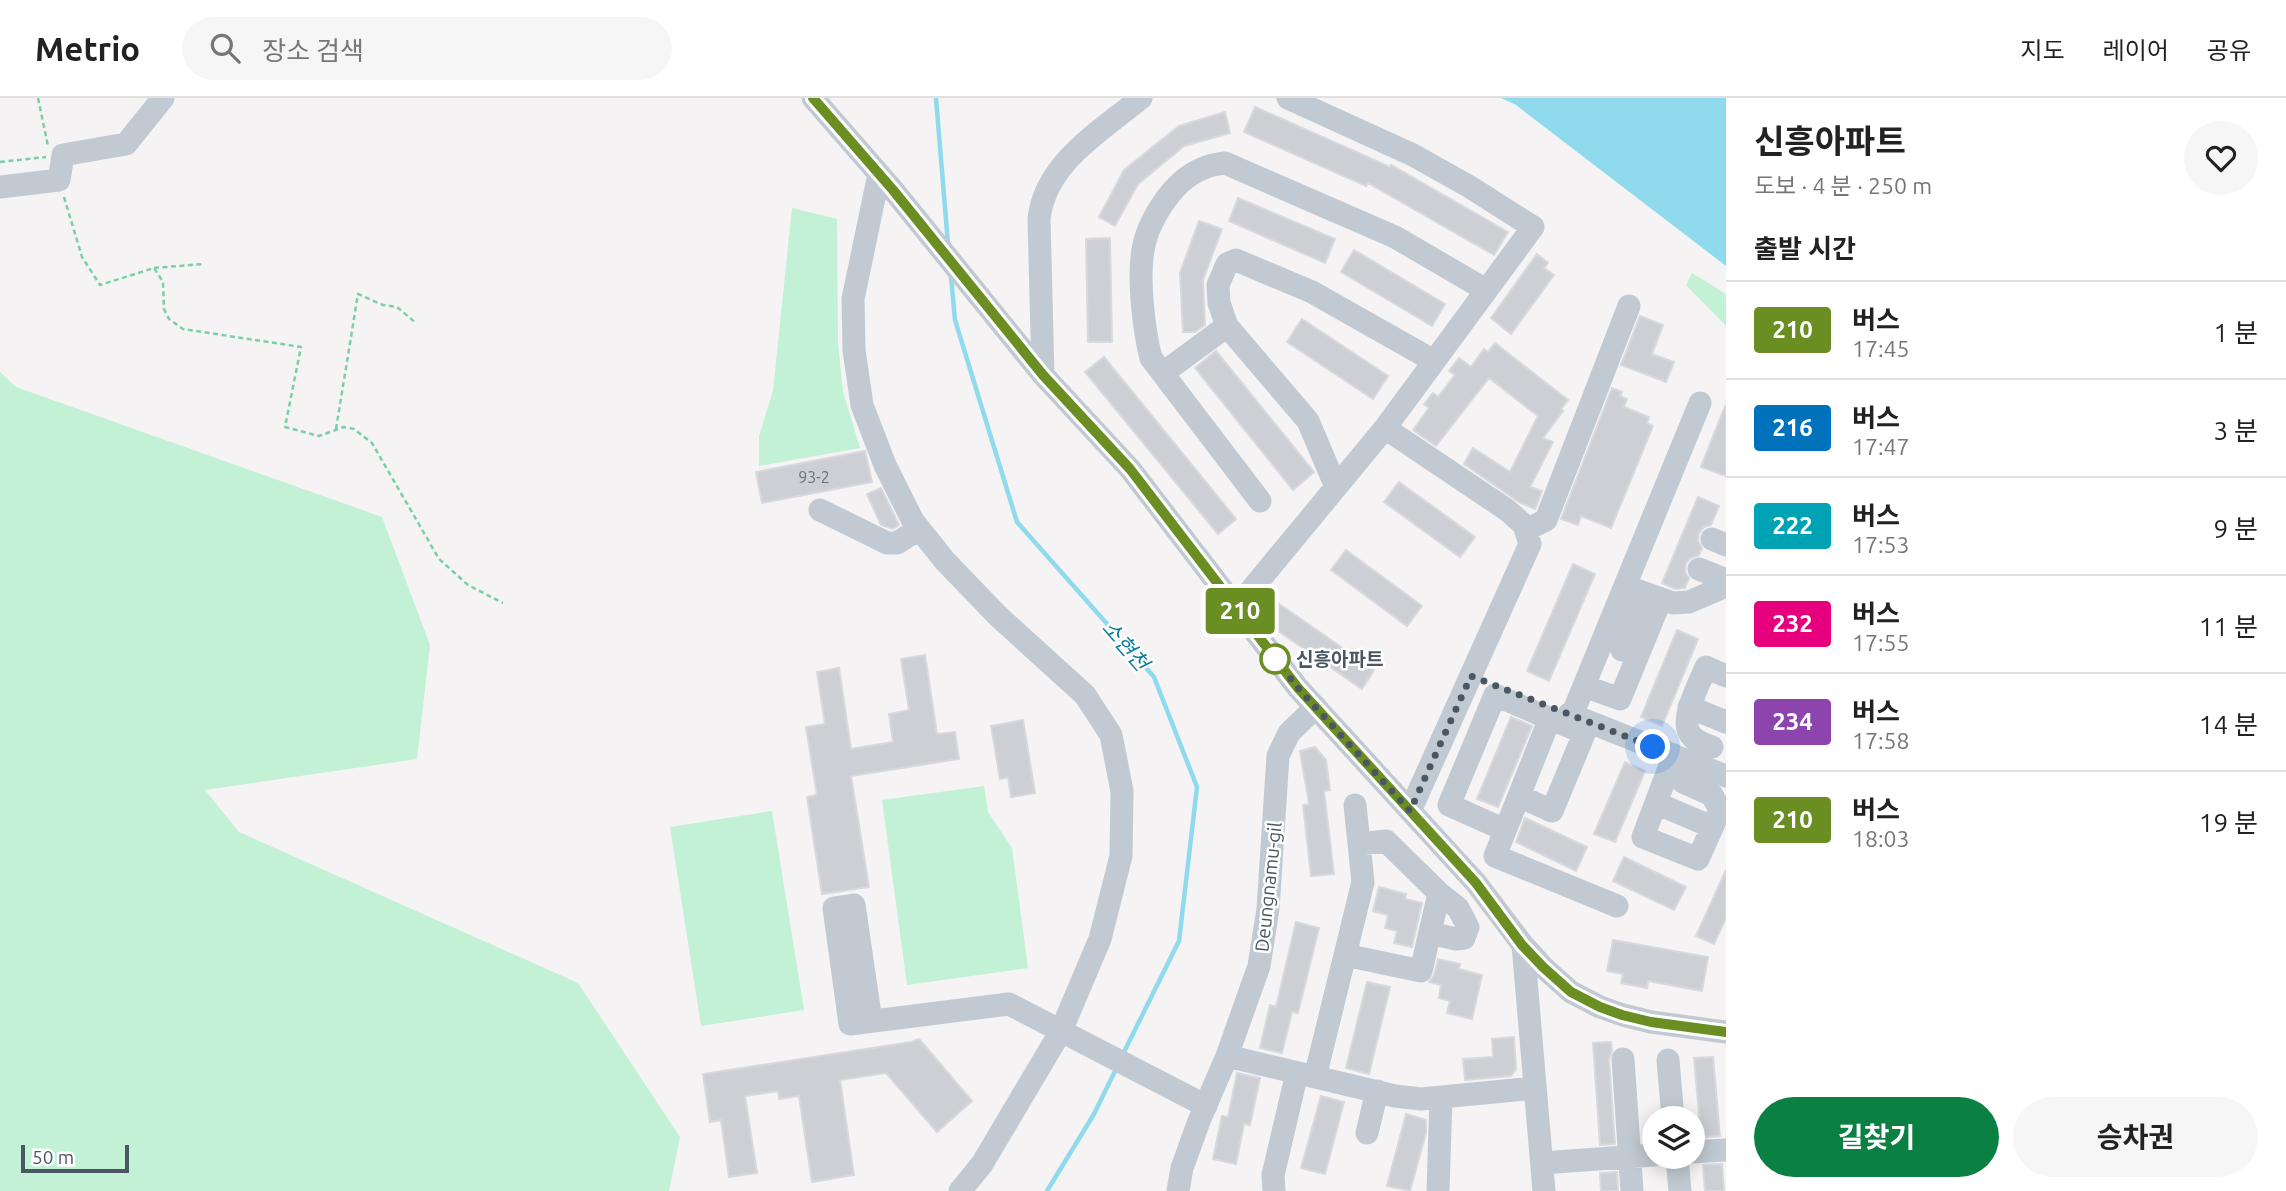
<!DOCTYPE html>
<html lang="ko">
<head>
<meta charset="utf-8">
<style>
  body { margin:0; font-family:Ubuntu,"Noto Sans KR",sans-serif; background:#f6f6f6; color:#222; height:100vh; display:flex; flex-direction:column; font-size:26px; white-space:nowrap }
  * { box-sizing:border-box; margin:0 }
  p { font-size:23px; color:#767676 }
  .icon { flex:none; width:38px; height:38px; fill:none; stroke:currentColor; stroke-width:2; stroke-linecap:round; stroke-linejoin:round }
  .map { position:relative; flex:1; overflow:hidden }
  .sheet { display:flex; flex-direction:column; background:#fff; width:560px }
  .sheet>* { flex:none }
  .badge { padding:0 14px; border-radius:5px; font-size:24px; line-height:46px }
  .fabs { position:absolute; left:1642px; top:1008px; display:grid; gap:14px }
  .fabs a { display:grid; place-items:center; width:63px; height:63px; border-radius:50%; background:#fff; box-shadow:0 4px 18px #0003; font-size:35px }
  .scale { position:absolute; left:21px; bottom:18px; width:108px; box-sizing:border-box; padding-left:7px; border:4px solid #4a5661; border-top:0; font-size:19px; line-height:24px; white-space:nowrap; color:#4a5661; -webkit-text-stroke:5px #fff; paint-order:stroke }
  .you { position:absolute; width:35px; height:35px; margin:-18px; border:5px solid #fff; border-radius:50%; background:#1a73e8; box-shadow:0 0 0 10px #1a73e833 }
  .map>.badge { position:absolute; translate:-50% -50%; box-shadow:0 0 0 4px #fff }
  h2 { padding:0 28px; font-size:26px; line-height:63px }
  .round { display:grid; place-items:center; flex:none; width:74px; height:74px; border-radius:37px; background:#f6f6f6 }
  .summary { display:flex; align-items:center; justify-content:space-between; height:119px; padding:0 28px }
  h1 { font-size:33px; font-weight:700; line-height:52px }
  .button { display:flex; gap:14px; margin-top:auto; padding:14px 28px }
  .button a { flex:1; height:80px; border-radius:42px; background:#0b8043; color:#fff; font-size:28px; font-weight:700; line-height:80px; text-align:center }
  .button a+a { background:#f6f6f6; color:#222 }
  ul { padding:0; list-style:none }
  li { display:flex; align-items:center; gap:21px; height:98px; padding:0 28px; border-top:2px solid #e0e0e0 }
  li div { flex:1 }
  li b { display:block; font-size:26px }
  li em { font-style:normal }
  li .badge { min-width:77px; font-weight:700; text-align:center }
  header { display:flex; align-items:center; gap:42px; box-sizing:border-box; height:98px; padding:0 35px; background:#fff; border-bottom:2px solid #e0e0e0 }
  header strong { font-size:33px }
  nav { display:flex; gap:38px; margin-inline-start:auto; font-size:24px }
  .search { width:490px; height:63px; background:#f6f6f6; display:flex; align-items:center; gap:18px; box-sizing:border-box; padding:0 24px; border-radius:38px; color:#767676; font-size:26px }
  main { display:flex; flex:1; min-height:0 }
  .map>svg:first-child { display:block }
  .green { fill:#c3f1d5 }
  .water { fill:#90daee }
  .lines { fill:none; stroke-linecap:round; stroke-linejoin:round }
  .stream { stroke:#90daee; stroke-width:4.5 }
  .building { fill:#cdcfd5; stroke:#d7d9de; stroke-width:2 }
  .path { stroke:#7ad0a6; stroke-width:2.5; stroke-dasharray:5 3.5; stroke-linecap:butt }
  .minor { stroke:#c1cad2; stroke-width:23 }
  .line-casing { stroke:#fff; stroke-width:16 }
  .line { stroke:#6b8e23; stroke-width:10 }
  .walk { stroke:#4a5661; stroke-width:7; stroke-dasharray:0 12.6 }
  .stop-dot { fill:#fff; stroke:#6b8e23; stroke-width:3.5 }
  .labels { text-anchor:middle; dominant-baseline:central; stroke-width:5; stroke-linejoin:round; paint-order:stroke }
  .number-label { font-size:16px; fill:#6b747e }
  .stop-label { font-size:19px; font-weight:bold; fill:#4a5661; stroke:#fff; text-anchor:start }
  .street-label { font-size:19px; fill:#4a5661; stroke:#fff }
  .water-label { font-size:21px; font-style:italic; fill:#0c7c9b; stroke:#fff }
</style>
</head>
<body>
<header>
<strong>Metrio</strong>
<div class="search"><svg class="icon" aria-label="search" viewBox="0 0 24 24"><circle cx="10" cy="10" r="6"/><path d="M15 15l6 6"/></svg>장소 검색</div>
<nav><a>지도</a><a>레이어</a><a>공유</a></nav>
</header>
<main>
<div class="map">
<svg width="1726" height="1093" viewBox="0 0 1726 1093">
  <rect width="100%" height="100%" fill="#f5f3f3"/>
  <path class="green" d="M792 110 837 121 838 245 843 294 860 350 759 368V338L773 293Z
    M1692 175 1726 196V228L1686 187Z
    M0 274 16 289 382 419 430 547 417 661 205 692 239 734 578 885 680 1039 669 1093H0Z
    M984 688 988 714 1012 750 1028 870 907 887 882 702Z
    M772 713 804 912 701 928 670 729Z"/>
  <path class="water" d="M1501 0H1726V168L1516 7Z"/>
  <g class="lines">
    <path class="stream" d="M936 0 948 146
      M951 179 955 222 1017 424 1154 579 1197 689 1179 843 1122 958
      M1047 1093 1094 1016 1117 969"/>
  </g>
  <path class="building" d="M1255 9 1390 69 1391 67 1508 134 1494 157 1368 85 1366 88 1244 34Z
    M1225 14 1230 35 1184 48 1138 86 1115 128 1099 119 1124 72 1179 28Z
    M1238 100 1335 141 1325 165 1229 123Z
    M1199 123 1222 131 1203 182 1205 227 1195 234H1183L1180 175Z
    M1110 140 1112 244H1088L1086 141Z
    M1354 152 1445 206 1432 228 1341 174Z
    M1537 156 1548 165 1544 170 1554 177 1511 236 1491 220Z
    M1640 218 1663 227 1652 256 1674 264 1666 284 1621 267Z
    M1302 221 1388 278 1373 301 1287 244Z
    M1495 245 1568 302 1561 311 1563 313 1543 340 1553 344 1530 389 1542 393 1535 411 1519 404 1464 366 1473 350 1510 374 1538 318 1489 280 1436 348 1413 332 1429 310 1424 306 1433 295 1438 299 1455 277 1449 273 1459 260 1471 269 1484 251 1488 254Z
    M1216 253 1314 374 1293 392 1195 270Z
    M1104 259 1236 421 1218 436 1085 274Z
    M1612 290 1622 294 1620 298 1627 301 1624 309 1649 319 1647 325 1653 328 1611 430 1581 418 1578 427 1561 421Z
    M1725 308H1726V378L1701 369Z
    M865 353 872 384 762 405 756 374Z
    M1399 384 1475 439 1460 459 1384 404Z
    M881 390 899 427 893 431 881 427 867 396Z
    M1698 399 1719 408 1711 427 1704 429 1699 435 1698 443 1702 450 1699 457 1691 460 1686 465 1685 474 1689 480 1685 490 1675 491 1662 485Z
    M1346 452 1422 508 1407 528 1331 472Z
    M1573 466 1595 476 1549 583 1527 573Z
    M1275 503 1374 572 1362 591 1264 523 1263 521Z
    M1677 532 1698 541 1662 628 1641 619Z
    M925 557 937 636 955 634 959 661 851 678 869 789 822 796 807 699 817 697 806 629 825 626 817 574 839 570 851 651 893 644 889 616 909 612 901 561Z
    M1511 619 1532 628 1498 709 1477 701Z
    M1023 622 1035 695 1011 699 1008 679 1000 681 991 628Z
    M1315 649 1326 662 1330 692 1324 693 1334 776 1311 778 1303 707 1309 706 1300 653Z
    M1625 664 1645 673 1615 744 1594 736Z
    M1525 720 1587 749 1576 773 1516 744Z
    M1624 759 1686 789 1674 812 1613 783Z
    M1726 772V820L1714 846 1696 838Z
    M1379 789 1406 796 1405 801 1422 805 1412 849 1394 845 1397 833 1385 830 1388 817 1373 813Z
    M1296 824 1319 830 1298 915 1292 914 1282 955 1260 950 1270 907 1276 909Z
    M1613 842 1708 859 1702 893 1648 883 1647 890 1621 885 1623 876 1607 873Z
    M1438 861 1460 866 1459 871 1482 877 1472 921 1447 915 1450 903 1439 900 1441 887 1429 884 1434 877Z
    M1367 884 1390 889 1369 976 1346 970Z
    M1514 939 1516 971 1511 978 1465 982 1463 961 1493 959 1492 941Z
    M919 941 972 1003 937 1034 886 975 840 982 854 1077 812 1084 799 998 779 1001 778 993 745 998 757 1075 729 1079 721 1022 710 1024 703 976 911 944Z
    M1611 944 1612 953 1609 962 1615 1046 1600 1047 1593 945Z
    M1713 959 1720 1038 1701 1039 1694 960Z
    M1237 975 1260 980 1250 1027 1244 1026 1236 1066 1213 1061 1222 1018 1228 1019Z
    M1321 998 1344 1004 1325 1076 1301 1070Z
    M1406 1016 1426 1022V1035L1410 1093 1387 1088Z
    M1722 1066 1724 1093H1705L1703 1067Z
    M1617 1074 1618 1093H1601L1600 1075Z"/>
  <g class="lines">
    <path class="path" d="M38 0 48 48
      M0 64 46 59
      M64 99 82 159 100 187 154 170 163 184 164 211 169 221 183 231 301 249 285 329 319 338 344 329 354 331 372 345 439 461 468 487 503 505
      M154 170 203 166
      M336 331 358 196 383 207 397 209 416 225"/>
    <path class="minor" d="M813 0 893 92 1043 277 1130 371 1298 590 1476 785 1523 847 1543 869 1571 894 1600 909 1623 917 1651 924 1726 934
      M879 76 853 201 854 252 862 307 885 367 913 423 945 463 998 518 1085 597 1111 637 1122 693 1121 758 1100 841 1061 933 982 1066 960 1093
      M0 89 59 82 63 57 126 46 163 0
      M1163 275 1227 228
      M1043 277 1039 121C1045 65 1101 33 1141 0
      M1385 330 1507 412 1524 427 1530 446 1410 713
      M1336 389 1308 323 1227 228 1219 205 1218 187 1227 166 1236 162 1312 194 1434 263
      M1260 403 1151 260C1144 233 1139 188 1142 159 1145 126 1172 82 1204 70 1210 67 1218 66 1225 65L1395 139 1486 192
      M820 412 887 445H897L919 431
      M1526 432 1546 422 1629 208
      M1712 441 1726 447
      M1699 471 1726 482
      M1625 488 1673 505 1689 504 1726 488
      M1237 509 1385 330 1533 129 1470 89 1413 57 1288 0
      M1622 552 1644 495
      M1584 588 1620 601 1661 501
      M1689 609 1726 624
      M1569 616 1726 678
      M1572 617 1700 305
      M1550 620 1495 758 1617 808
      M1712 649C1704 646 1693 643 1689 634 1681 619 1700 584 1706 569L1726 578
      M1674 657 1643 739 1698 761 1720 712 1712 697 1683 684
      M1519 698 1552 713 1589 624
      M1656 705 1712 729
      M1505 732 1449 707 1495 597 1584 635
      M1430 835 1456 841 1464 840 1468 829 1458 810 1439 795
      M1523 847 1544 1093
      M1345 857 1421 873 1439 795 1386 743 1359 746
      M871 923 854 807 834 810 850 926 1009 906 1206 1008
      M1227 958 1395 998 1421 1001 1535 990
      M1623 961 1632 1093
      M1668 962 1673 1020
      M1315 979 1363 784 1355 707
      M1367 1035 1377 993
      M1692 1054 1726 1052
      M1677 1059 1680 1093
      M1542 1065 1654 1057
      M1178 1093 1182 1070 1199 1023 1227 958 1259 868 1268 811 1278 658 1289 635 1316 609
      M1274 1093 1273 1077 1297 975
      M1438 1093 1441 999"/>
  </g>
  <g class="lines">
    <defs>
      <path id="line" d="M813 0 893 92 1043 277 1130 371 1298 590 1476 785 1522 847 1543 869 1571 894 1600 909 1622 917 1651 924 1726 934"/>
    </defs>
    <use href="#line" class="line-casing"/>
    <use href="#line" class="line"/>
    <path class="walk" d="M1275 561 1298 590 1410 713 1471 578 1653 649"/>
  </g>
  <circle class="stop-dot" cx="1275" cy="561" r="14"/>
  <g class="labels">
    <g class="number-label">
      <text x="814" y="379">93-2</text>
    </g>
    <g class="stop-label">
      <text x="1296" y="561">신흥아파트</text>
    </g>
    <g class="street-label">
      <text transform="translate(1268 789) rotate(-84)">Deungnamu-gil</text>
    </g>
    <g class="water-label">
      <text transform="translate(1126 547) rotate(49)">소현천</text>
    </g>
  </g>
</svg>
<div class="fabs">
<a><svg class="icon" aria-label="layers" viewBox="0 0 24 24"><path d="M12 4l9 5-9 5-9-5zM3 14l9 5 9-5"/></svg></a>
</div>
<div class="scale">50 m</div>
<div class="you" style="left:1653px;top:649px"></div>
<b class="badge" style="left:1240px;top:513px;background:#6b8e23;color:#fff">210</b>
</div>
<section class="sheet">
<div class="summary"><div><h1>신흥아파트</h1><p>도보 · 4 분 · 250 m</p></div><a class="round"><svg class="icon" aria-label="heart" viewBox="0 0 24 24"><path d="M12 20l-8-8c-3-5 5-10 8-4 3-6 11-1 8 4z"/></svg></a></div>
<h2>출발 시간</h2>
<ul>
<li><span class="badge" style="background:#6b8e23;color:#fff">210</span><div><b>버스</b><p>17:45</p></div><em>1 분</em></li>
<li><span class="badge" style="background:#0072bc;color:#fff">216</span><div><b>버스</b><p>17:47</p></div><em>3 분</em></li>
<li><span class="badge" style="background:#00a3b4;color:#fff">222</span><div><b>버스</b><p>17:53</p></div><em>9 분</em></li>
<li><span class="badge" style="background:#e6007e;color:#fff">232</span><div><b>버스</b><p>17:55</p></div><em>11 분</em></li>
<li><span class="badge" style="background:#8e44ad;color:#fff">234</span><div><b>버스</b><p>17:58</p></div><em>14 분</em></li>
<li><span class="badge" style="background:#6b8e23;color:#fff">210</span><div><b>버스</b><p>18:03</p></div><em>19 분</em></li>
</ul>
<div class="button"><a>길찾기</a><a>승차권</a></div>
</section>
</main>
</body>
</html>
